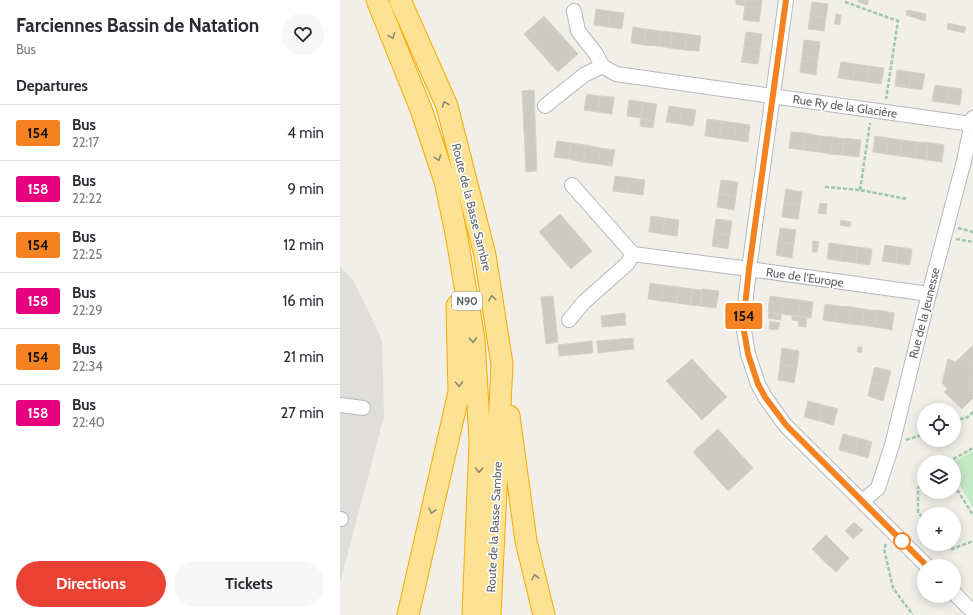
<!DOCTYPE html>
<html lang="en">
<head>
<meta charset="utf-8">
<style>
  body { margin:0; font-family:Cabin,sans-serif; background:#f7f7f7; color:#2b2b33; height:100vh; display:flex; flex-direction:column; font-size:15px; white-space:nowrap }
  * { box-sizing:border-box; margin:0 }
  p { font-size:13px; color:#7c7c81 }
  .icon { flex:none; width:22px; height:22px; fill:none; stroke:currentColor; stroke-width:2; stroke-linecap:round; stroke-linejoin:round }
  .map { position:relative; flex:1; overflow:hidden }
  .side { display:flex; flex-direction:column; background:#fff; width:340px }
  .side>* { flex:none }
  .badge { padding:0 8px; border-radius:3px; font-size:14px; line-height:26px }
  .tools { position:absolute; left:577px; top:403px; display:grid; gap:8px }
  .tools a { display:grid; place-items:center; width:44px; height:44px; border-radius:50%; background:#fff; box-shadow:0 2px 10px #0003; font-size:20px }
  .map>.badge { position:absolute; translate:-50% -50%; box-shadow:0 0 0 2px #fff }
  h2 { padding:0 16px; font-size:15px; line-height:36px }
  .round { display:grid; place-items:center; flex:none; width:42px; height:42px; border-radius:21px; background:#f7f7f7 }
  .headline { display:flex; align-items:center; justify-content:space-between; height:68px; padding:0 16px }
  h1 { font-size:19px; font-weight:800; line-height:30px }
  .button { display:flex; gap:8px; margin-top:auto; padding:8px 16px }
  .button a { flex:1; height:46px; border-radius:24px; background:#ea4335; color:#fff; font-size:16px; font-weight:800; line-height:46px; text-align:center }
  .button a+a { background:#f7f7f7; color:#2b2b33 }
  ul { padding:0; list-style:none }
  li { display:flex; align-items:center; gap:12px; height:56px; padding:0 16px; border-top:1px solid #e1e1e2 }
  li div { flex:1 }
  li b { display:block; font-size:15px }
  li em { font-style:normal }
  li .badge { min-width:44px; font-weight:700; text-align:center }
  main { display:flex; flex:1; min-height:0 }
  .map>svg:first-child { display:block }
  .industrial { fill:#e0deda }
  .green { fill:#c5e8c5 }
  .building { fill:#cccac5; stroke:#d6d1c6 }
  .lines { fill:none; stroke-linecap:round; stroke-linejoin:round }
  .minor-casing { stroke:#b5b8bc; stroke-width:16 }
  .highway-casing { stroke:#f9ab00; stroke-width:23 }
  .path { stroke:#9cc7a9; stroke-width:2.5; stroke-dasharray:4 2; stroke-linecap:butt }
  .minor { stroke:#fff; stroke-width:14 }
  .highway { stroke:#fde293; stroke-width:21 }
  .oneway { stroke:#8e8975 }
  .line-casing { stroke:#fff; stroke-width:9 }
  .line { stroke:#f58220; stroke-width:6 }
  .stop-dot { fill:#fff; stroke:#f58220; stroke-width:2 }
  .labels { text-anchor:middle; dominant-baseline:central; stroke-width:3; stroke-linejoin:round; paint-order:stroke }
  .shield { fill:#fff; stroke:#8f9295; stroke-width:1 }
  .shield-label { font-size:11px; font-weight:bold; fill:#5f6368 }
  .street-label { font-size:12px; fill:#5f6368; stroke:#fff }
</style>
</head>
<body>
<main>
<section class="side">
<div class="headline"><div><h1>Farciennes Bassin de Natation</h1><p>Bus</p></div><a class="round"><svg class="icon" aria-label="heart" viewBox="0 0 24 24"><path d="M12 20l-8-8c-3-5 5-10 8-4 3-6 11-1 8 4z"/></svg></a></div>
<h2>Departures</h2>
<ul>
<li><span class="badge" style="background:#f58220;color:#111">154</span><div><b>Bus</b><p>22:17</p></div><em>4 min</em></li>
<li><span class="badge" style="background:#e6007e;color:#fff">158</span><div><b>Bus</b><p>22:22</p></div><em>9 min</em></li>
<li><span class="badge" style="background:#f58220;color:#111">154</span><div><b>Bus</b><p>22:25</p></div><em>12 min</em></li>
<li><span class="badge" style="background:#e6007e;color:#fff">158</span><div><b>Bus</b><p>22:29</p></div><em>16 min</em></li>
<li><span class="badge" style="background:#f58220;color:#111">154</span><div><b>Bus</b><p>22:34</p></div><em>21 min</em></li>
<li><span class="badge" style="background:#e6007e;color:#fff">158</span><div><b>Bus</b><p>22:40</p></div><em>27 min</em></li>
</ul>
<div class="button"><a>Directions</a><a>Tickets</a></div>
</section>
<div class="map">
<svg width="633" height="615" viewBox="0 0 633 615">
  <rect width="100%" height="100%" fill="#f1efe8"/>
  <path class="industrial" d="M0 266 13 280 42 340 44 416 0 583Z"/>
  <path class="green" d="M633 451V508L614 475V462H613Z"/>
  <path class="building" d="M396 0H406L405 6 396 4Z
    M406 0H422L421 8 405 6Z
    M519 0H529L527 5 518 2Z
    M472 2 488 4 486 17 470 15Z
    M405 6 421 8 419 22 403 20Z
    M256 9 270 11 268 27 254 25Z
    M567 10 586 14 585 21 566 15Z
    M270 11 284 13 282 29 268 27Z
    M496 14 501 15 500 25 494 24Z
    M470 15 486 17 484 31 468 29Z
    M204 16 238 54 218 72 184 34Z
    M608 23 626 27 624 33 607 29Z
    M293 27 306 29 304 45 291 43Z
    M306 29 321 31 319 46 304 45Z
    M321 31 332 32 330 48 319 46Z
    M332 32 347 34 345 50 330 48Z
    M406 32 422 34 420 49 404 47Z
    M347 34 361 36 359 51 345 50Z
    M464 40 480 42 478 58 462 56Z
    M404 47 420 49 418 64 401 62Z
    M462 56 478 58 476 75 460 72Z
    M501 62 515 64 513 80 498 78Z
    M515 64 529 66 527 82 513 80Z
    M529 66 544 68 541 84 527 82Z
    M557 70 571 72 569 88 555 86Z
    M571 72 585 74 582 90 569 88Z
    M595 85 608 87 606 103 592 101Z
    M608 87 622 89 620 105 606 103Z
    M194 90 197 171 186 172 182 91Z
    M247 94 260 96 258 112 244 110Z
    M260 96 274 97 272 114 258 112Z
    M289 100 303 102 301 118 287 116Z
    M303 102 317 104 314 121 301 118Z
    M329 106 342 108 340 124 326 122Z
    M342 108 356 110 353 126 340 124Z
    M301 118 314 121 313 128 300 126Z
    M367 119 382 121 379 138 365 136Z
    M382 121 396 123 394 140 379 138Z
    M396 123 410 125 408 142 394 140Z
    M451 132 465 133 463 150 449 148Z
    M465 133 481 136 478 152 463 150Z
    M481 136 493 137 491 154 478 152Z
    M535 136 548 138 546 154 533 152Z
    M493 137 504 139 502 155 491 154Z
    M504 138 521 140 519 157 502 155Z
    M548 138 562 140 560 156 546 154Z
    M562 140 577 142 575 158 560 156Z
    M217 141 231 143 229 159 214 157Z
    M577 142 587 143V160L575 158Z
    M587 142 604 145 602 162 587 160Z
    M231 143 246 145 243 162 229 159Z
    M246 145 260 148 258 164 243 162Z
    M260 148 275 150 272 166 258 164Z
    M275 176 290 178 288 193 273 191Z
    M290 178 305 180 303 195 288 193Z
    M381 180 398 182 396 196 379 194Z
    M446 189 462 192 460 205 444 203Z
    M379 194 396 196 394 210 377 207Z
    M444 203 460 205 458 219 442 217Z
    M480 203 487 204 486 214 478 213Z
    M220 214 252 251 231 269 199 232Z
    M311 216 325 218 323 234 309 232Z
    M325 218 339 220 337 236 323 234Z
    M376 219 392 221 390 235 374 233Z
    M501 220 511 222 510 227 500 225Z
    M440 228 456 230 454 244 438 242Z
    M374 233 390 235 388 249 372 246Z
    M473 241 479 242 477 252H472Z
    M438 242 454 244 452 258 436 255Z
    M489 243 503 245 500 261 487 259Z
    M503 245 518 247 516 263 500 261Z
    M545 245 558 247 556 263 542 261Z
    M518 247 532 249 530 265 516 263Z
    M558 247 572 249 570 265 556 263Z
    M310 283 323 285 321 301 308 299Z
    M323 285 339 287 337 303 321 301Z
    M339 287 352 289 350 305 337 303Z
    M352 289 362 290 361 306 350 305Z
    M362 289 379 291 376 308 361 306Z
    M213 296 218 342 206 344 201 297Z
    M430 296 444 298 441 314 428 312Z
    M444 298 460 300 458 316 441 314Z
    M460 300 473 302 471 318 458 316Z
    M485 304 498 306 496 322 483 320Z
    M498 306 511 307 509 324 496 322Z
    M511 307 524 309 522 325 509 324Z
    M524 309 537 311 535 327 522 325Z
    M537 310 554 313 552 330 535 327Z
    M429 312 441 314V320L428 318Z
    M285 313 286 325 262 327 261 316Z
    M452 316 467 318 466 327 458 326 459 321 452 320Z
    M430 321 440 323 438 330 429 329Z
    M293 338 294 349 258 353 257 341Z
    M252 341 253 353 219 356 218 345Z
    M633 345V370L621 357Z
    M518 347H522L521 353 517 352Z
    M442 348 459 351 457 367 440 364Z
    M621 357 633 370V380L628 385 633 390V398L622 409 604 392 608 389 602 383 608 359 615 362Z
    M352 359 387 397 362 420 326 381Z
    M440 364 457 367 454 383 438 380Z
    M535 367 551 371 547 386 531 382Z
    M633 380V390L628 385Z
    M531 382 547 386 543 401 528 396Z
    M468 401 483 405 479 421 464 417Z
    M483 405 498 409 493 425 479 421Z
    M378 429 413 468 388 491 353 452Z
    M503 434 518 438 514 454 499 450Z
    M518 438 532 442 528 458 514 454Z
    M514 522 518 526 509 535 505 531Z
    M518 526 523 530 513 539 509 535Z
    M486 535 498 547 484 561 472 549Z
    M498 547 509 558 496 572 484 561Z"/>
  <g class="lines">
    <defs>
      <path id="minor" d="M446 0 409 269 403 325 408 354 418 384 425 397 445 425 587 566
        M262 66 276 74 631 124
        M205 106 244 75 262 66 256 54 238 31 234 11
        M293 254 409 269 589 294
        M229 320 244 302 287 264 293 254 232 185
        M0 405 23 408
        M523 501 538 488 552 445 589 294 624 161 633 118
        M0 519H1
        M614 593 633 612"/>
      <path id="highway" d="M37 0 82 112 105 181 116 233 134 339 140 441 133 615
        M60 0 107 106 145 255 162 364 150 615
        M169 416 186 541 204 615
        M68 615 119 392 117 306"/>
    </defs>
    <use href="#minor" class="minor-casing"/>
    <use href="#highway" class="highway-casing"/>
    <path class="path" d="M505 2 558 21 546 99
      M485 187 520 190 567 199
      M520 190 530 123
      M618 228 633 232
      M616 239 633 242
      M614 421 628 417 633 412
      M566 440 584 434
      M608 462 633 448
      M584 481 578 488V512L584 519
      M614 485 633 515
      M546 544 544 549 553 588 573 615
      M607 544 612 549 633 541"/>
    <use href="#minor" class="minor"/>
    <use href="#highway" class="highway"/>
  </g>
  <defs><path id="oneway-chevron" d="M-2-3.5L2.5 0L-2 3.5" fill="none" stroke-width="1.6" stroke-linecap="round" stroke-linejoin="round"/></defs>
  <g class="oneway">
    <use href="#oneway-chevron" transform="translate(52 36) rotate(68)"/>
    <use href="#oneway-chevron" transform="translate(105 104) rotate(-111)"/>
    <use href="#oneway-chevron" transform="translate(98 158) rotate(72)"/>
    <use href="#oneway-chevron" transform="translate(152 298) rotate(-99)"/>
    <use href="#oneway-chevron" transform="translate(133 340) rotate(84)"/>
    <use href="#oneway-chevron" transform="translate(119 384) rotate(89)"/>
    <use href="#oneway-chevron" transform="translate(139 470) rotate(92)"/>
    <use href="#oneway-chevron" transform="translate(92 511) rotate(103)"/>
    <use href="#oneway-chevron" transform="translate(195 577) rotate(-103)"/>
  </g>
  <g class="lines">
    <defs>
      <path id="line" d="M446 0 409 269 403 325 408 354 418 384 425 397 446 425 587 566"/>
    </defs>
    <use href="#line" class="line-casing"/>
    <use href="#line" class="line"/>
  </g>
  <circle class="stop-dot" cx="562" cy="541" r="8"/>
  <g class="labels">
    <rect class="shield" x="112" y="292" width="30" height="18" rx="3"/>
    <g class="shield-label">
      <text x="127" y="301">N90</text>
    </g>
    <g class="street-label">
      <text transform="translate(505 106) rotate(8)">Rue Ry de la Glacière</text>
      <text transform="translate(132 207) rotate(76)">Route de la Basse Sambre</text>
      <text transform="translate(465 277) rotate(8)">Rue de l'Europe</text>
      <text transform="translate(584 313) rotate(-76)">Rue de la Jeunesse</text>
      <text transform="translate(154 527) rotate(-87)">Route de la Basse Sambre</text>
    </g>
  </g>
</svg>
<div class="tools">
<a><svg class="icon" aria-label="locate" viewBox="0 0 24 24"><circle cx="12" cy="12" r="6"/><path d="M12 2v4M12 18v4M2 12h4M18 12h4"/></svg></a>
<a><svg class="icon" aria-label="layers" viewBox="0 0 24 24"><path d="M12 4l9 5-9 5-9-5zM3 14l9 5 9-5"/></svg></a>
<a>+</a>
<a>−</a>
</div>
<b class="badge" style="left:404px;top:316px;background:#f58220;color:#111">154</b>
</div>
</main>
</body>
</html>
